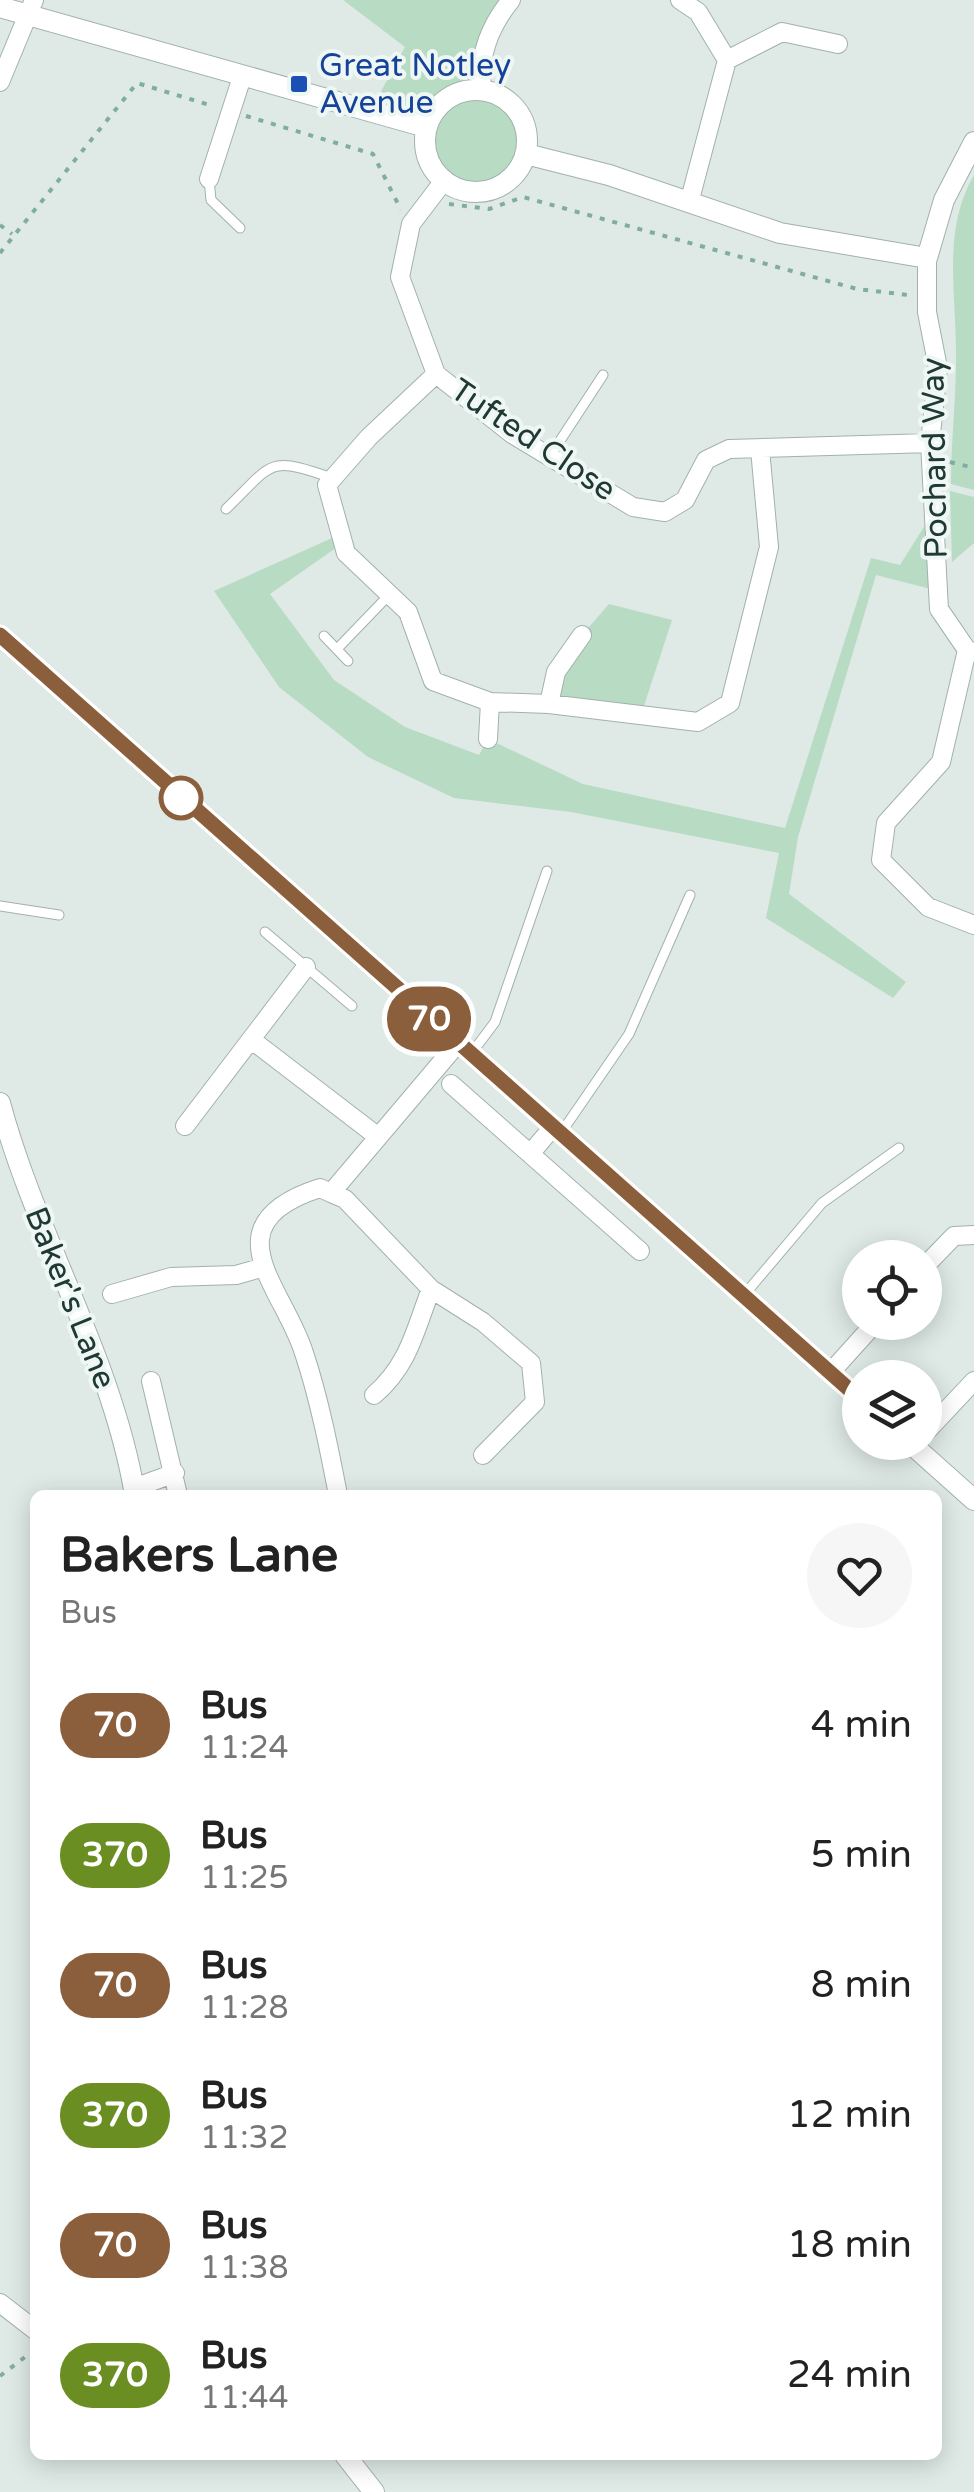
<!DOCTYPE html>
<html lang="en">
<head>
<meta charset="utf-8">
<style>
  body { margin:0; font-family:"Varela Round",sans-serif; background:#f6f6f6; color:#222; height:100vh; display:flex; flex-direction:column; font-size:38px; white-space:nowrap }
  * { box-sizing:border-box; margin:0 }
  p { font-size:32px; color:#767676 }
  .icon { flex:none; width:55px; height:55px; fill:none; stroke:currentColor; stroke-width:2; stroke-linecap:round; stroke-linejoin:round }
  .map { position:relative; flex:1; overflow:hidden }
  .sheet { position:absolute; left:30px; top:1490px; width:912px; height:970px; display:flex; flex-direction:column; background:#fff; border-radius:15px; box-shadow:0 5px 25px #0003 }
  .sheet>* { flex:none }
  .badge { padding:0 20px; border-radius:32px; font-size:35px; line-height:65px }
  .tools { position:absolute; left:842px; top:1240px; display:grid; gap:20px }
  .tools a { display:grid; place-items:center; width:100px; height:100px; border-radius:50%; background:#fff; box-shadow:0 5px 25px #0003; font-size:50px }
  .map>.badge { position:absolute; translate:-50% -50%; box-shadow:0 0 0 5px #fff }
  .round { display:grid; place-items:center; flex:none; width:105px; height:105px; border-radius:52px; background:#f6f6f6 }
  .overview { display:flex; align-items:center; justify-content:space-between; height:170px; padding:0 30px }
  h1 { font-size:48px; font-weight:700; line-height:75px }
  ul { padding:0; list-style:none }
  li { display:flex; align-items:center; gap:30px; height:130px; padding:0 30px }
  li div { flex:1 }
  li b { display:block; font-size:38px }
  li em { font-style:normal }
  li .badge { min-width:110px; font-weight:700; text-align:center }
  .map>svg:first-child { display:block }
  .green { fill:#b8dbc4 }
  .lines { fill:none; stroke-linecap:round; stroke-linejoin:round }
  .service-casing { stroke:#a2b1ad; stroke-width:11 }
  .minor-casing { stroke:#a2b1ad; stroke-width:20 }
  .tertiary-casing { stroke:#a2b1ad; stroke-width:22 }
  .path { stroke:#80ada2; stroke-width:4; stroke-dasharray:5 8; stroke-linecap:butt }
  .service { stroke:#fff; stroke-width:9 }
  .minor { stroke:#fff; stroke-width:18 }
  .tertiary { stroke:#fff; stroke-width:20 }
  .line-casing { stroke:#fff; stroke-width:22 }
  .line { stroke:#8b5e3c; stroke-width:15 }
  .transit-dot { fill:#1a4fb4; stroke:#eff7f4; stroke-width:4 }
  .stop-dot { fill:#fff; stroke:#8b5e3c; stroke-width:5 }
  .labels { text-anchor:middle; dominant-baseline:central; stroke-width:8; stroke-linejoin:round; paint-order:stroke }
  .transit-label { font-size:32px; fill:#164399; stroke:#eff7f4; text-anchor:start }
  .street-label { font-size:32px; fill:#213934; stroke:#eff7f4 }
</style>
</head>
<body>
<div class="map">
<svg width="974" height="2492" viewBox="0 0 974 2492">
  <rect width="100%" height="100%" fill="#dfeae6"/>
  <path class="green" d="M506 0 476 82C450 88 433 97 423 121L373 106 405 47 343 0Z
    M427 141a48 48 0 1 1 96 0a48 48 0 1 1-96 0Z
    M974 175V490L951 484C951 442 956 400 956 359 957 297 941 231 974 175Z
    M950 491 974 497V543L952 562Z
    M927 522 931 589 876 575 798 837 789 894 906 982 893 998 766 918 779 853 571 812 454 798 368 757 279 687 214 591 341 534 343 543 270 594 334 680 405 727 479 755 488 739 583 784 785 828 871 558 900 565Z
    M609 604 672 620 641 715 549 704 582 635Z"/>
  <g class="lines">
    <defs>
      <path id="service" d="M209 179 211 200 240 228
        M550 456 603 375
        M226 509C274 463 266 455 332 478
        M324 636 348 661
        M337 649 390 594
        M0 906 59 915
        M265 932 352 1006
        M471 1054 495 1022 547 871
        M561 1133 629 1034 690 895
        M745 1294 822 1203 899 1148"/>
      <path id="minor" d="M680 0 698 12 727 60
        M0 82 34 0
        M482 89C478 55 490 26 511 0
        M209 179 242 77
        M443 182 411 224 400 277 436 374 512 434 633 507 665 512 685 500 706 460 729 449 930 443
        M689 203 727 60 782 32 838 44
        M927 258V312L938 368 930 443 939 609 967 650 974 652
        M436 374 369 437 327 485 346 553 408 612 433 681 490 702 488 739
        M967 650 941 762 886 823 881 860 928 907 974 925
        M490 702 549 704 698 722 730 703 769 547 760 449
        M549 704 556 672 582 635
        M253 1041 377 1136
        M451 1084 640 1251
        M185 1126 306 967
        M530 1154 552 1128
        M331 1193 345 1199 431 1289C415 1330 409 1365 374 1395
        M925 1266 954 1236 974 1235
        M431 1289 483 1322 531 1363 535 1402 483 1455
        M112 1294 171 1277 236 1275 261 1268
        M830 1373 876 1322
        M151 1381 178 1495
        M925 1433 974 1381
        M134 1488 175 1473
        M338 1495C329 1448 319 1398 304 1353 284 1288 207 1224 320 1188L331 1193 457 1044
        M0 2303 35 2330"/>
      <path id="tertiary" d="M0 7 426 127
        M425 141a51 51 0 1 1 102 0a51 51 0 1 1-102 0Z
        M526 154 609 175 780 233 927 258 944 200 974 142
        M0 635 860 1399
        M0 1103C36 1237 112 1358 135 1495
        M909 1442 974 1500
        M345 2455 374 2492"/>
    </defs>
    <use href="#service" class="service-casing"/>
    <use href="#minor" class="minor-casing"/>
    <use href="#tertiary" class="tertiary-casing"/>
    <path class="path" d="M246 116 373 154 401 210
      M449 204 489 209 523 197 857 289 908 295
      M0 225 12 234
      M0 253 137 83 213 106
      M950 462 974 468
      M0 2376 25 2357 35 2358"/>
    <use href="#service" class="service"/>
    <use href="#minor" class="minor"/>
    <use href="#tertiary" class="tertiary"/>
  </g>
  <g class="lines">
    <defs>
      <path id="line" d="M0 635 860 1399"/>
    </defs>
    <use href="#line" class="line-casing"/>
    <use href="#line" class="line"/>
  </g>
  <rect class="transit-dot" x="289" y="74" width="20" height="20" rx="5"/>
  <circle class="stop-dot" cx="181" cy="798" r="20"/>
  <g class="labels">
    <g class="transit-label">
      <text x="319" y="66">Great Notley<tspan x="319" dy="37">Avenue</tspan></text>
    </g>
    <g class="street-label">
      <text transform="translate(533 440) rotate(34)">Tufted Close</text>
      <text transform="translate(935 458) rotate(-91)">Pochard Way</text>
      <text transform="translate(70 1298) rotate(68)">Baker's Lane</text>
    </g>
  </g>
</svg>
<div class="tools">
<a><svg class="icon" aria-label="locate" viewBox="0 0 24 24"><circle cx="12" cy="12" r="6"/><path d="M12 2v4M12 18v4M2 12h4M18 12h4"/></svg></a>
<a><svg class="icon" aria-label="layers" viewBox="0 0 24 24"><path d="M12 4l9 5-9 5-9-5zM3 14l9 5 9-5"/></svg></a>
</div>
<b class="badge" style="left:429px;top:1019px;background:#8b5e3c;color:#fff">70</b>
<section class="sheet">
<div class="overview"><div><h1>Bakers Lane</h1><p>Bus</p></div><a class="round"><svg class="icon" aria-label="heart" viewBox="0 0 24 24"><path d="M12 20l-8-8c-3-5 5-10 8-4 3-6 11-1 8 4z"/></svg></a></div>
<ul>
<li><span class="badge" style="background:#8b5e3c;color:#fff">70</span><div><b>Bus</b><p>11:24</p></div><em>4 min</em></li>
<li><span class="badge" style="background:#6b8e23;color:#fff">370</span><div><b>Bus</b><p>11:25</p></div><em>5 min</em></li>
<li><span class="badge" style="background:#8b5e3c;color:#fff">70</span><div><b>Bus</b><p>11:28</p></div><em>8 min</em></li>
<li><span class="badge" style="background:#6b8e23;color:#fff">370</span><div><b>Bus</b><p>11:32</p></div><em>12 min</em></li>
<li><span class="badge" style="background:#8b5e3c;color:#fff">70</span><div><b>Bus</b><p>11:38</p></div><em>18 min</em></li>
<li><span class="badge" style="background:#6b8e23;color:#fff">370</span><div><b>Bus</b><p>11:44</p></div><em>24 min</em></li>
</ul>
</section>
</div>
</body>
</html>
